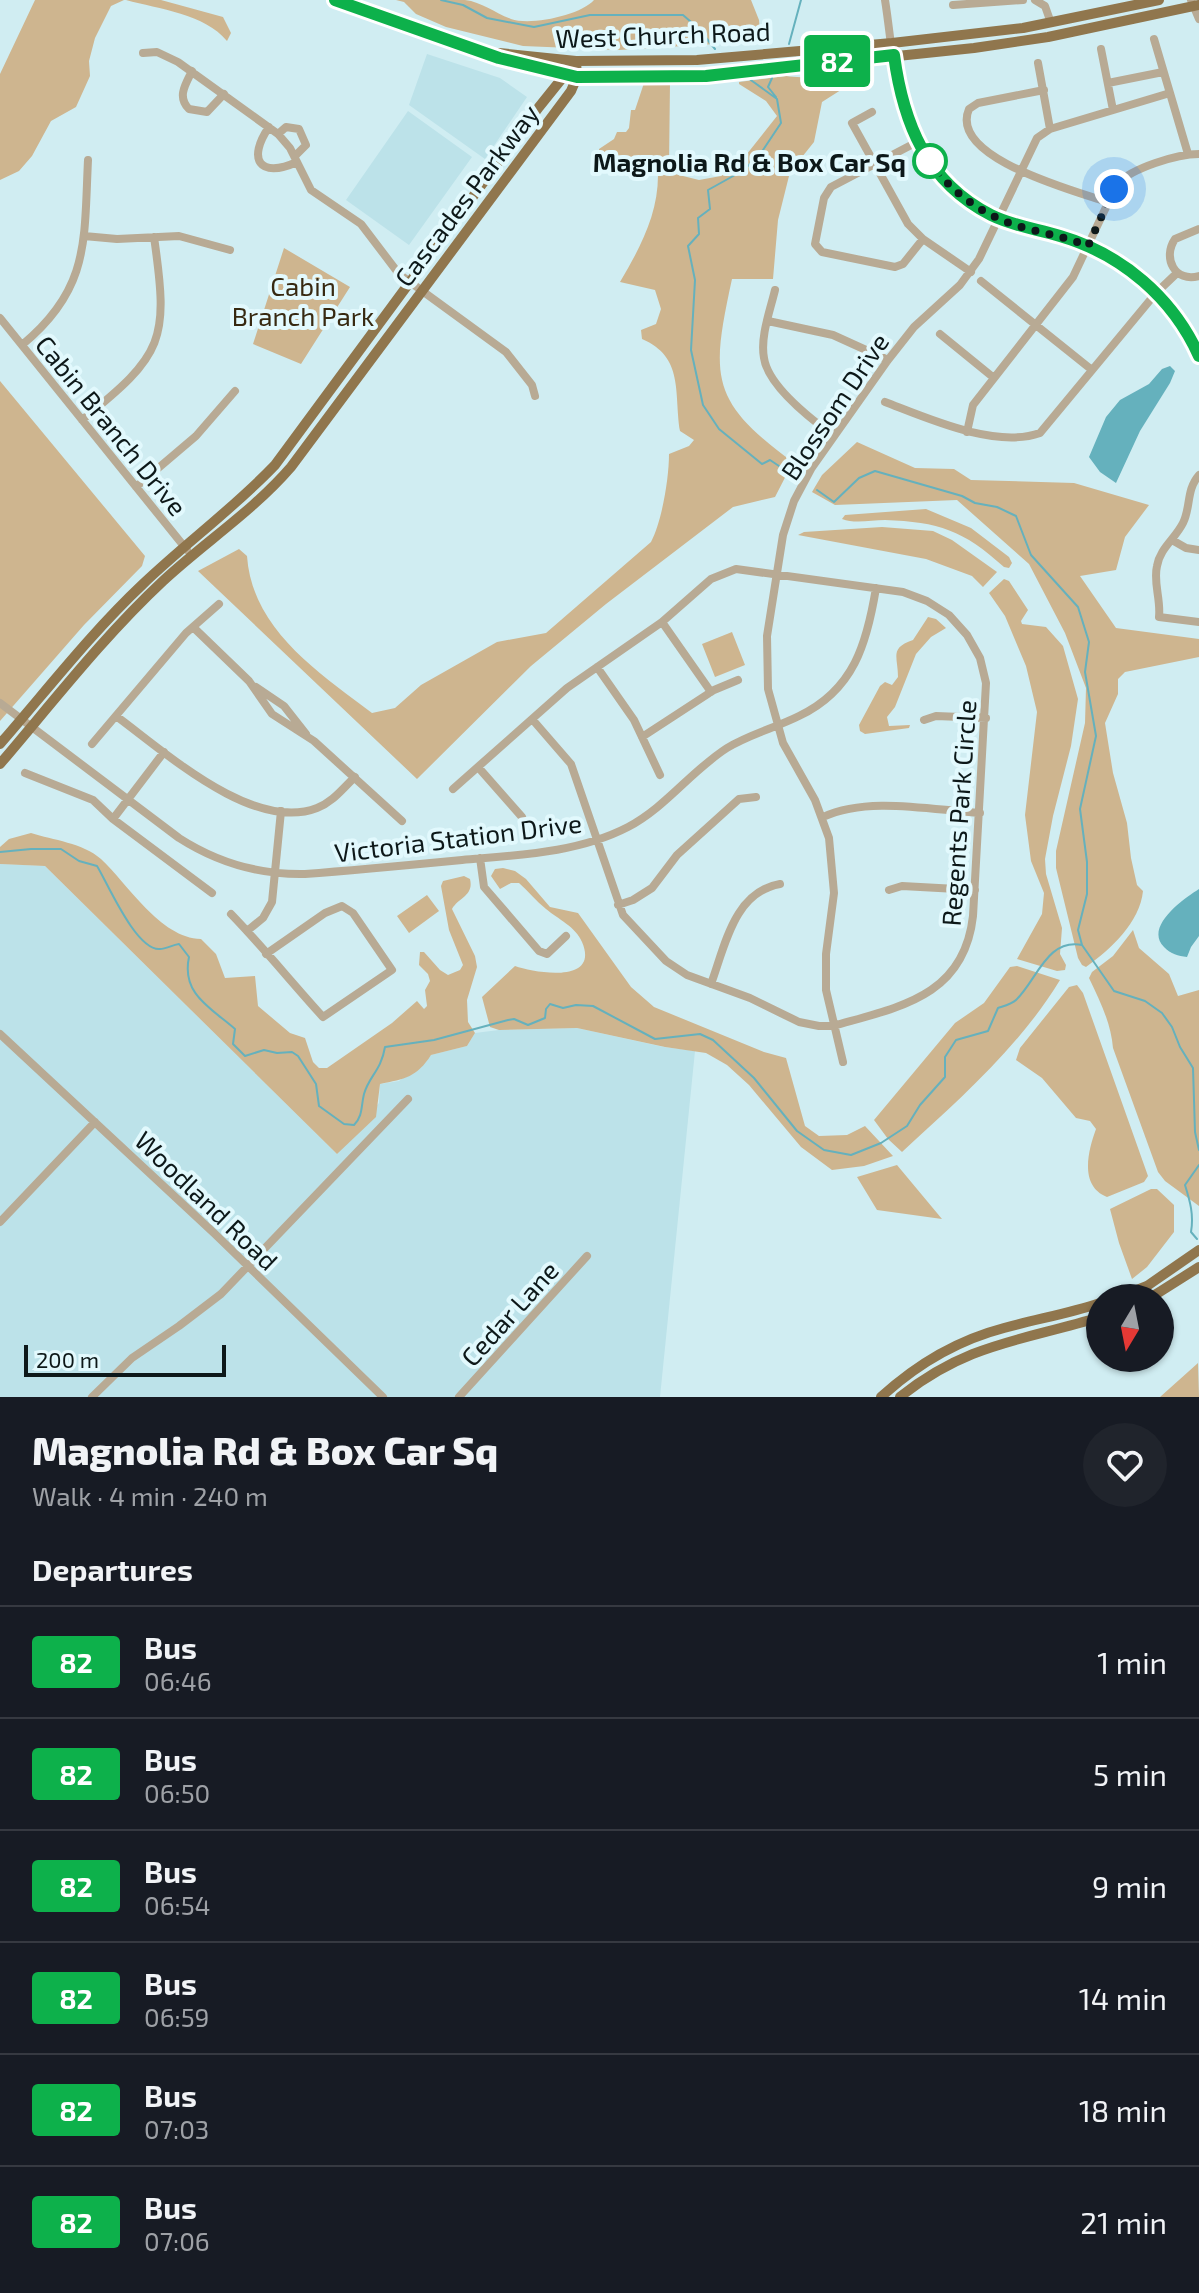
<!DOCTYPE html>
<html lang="en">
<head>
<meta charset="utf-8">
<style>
  body { margin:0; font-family:"Exo 2",sans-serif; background:#20242c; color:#f1f3f6; height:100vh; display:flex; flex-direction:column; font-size:30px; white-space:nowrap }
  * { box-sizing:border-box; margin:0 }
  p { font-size:26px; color:#9ea1a6 }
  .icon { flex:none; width:44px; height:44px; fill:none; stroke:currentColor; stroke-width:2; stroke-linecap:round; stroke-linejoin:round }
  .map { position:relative; height:1397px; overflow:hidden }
  .details { display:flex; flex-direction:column; background:#171b24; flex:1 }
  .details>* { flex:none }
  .badge { padding:0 16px; border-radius:6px; font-size:28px; line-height:52px }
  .needle { width:52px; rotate:190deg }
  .buttons { position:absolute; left:1086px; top:1284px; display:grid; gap:16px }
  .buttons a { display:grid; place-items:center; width:88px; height:88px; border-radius:50%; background:#171b24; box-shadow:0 2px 6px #0004; font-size:40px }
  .scale { position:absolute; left:24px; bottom:20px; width:202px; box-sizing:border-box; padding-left:8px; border:4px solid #0d1819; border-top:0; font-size:22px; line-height:28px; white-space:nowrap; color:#0d1819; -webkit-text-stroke:6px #e2f9fd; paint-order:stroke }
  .you { position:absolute; width:40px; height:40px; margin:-20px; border:6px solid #fff; border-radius:50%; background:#1a73e8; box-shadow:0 0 0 12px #1a73e833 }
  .map>.badge { position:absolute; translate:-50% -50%; box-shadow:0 0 0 4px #fff }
  h2 { padding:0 32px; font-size:30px; line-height:72px }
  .round { display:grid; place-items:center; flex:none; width:84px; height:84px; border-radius:42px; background:#20242c }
  .summary { display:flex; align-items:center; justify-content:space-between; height:136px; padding:0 32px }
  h1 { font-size:38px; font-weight:800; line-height:60px }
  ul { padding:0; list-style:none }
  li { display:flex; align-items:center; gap:24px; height:112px; padding:0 32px; border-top:2px solid #363941 }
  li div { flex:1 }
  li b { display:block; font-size:30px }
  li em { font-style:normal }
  li .badge { min-width:88px; font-weight:700; text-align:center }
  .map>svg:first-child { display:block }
  .built { fill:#bce2e9 }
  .green { fill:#ceb58f }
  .water { fill:#65b1bd }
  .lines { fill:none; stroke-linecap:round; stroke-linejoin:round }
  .stream { stroke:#65b1bd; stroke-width:2 }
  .minor { stroke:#b8aa94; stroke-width:8 }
  .major { stroke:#90764d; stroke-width:10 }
  .line-casing { stroke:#fff; stroke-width:18 }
  .line { stroke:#0db14b; stroke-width:12 }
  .walk { stroke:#0d1819; stroke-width:8; stroke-dasharray:0 14.4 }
  .stop-dot { fill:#fff; stroke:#0db14b; stroke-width:4 }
  .labels { text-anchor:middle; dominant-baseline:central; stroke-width:8; stroke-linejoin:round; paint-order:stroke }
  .street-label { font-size:26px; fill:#0d1819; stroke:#e2f9fd }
  .stop-label { font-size:26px; font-weight:bold; fill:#0d1819; stroke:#e2f9fd; text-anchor:end }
  .park-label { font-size:26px; fill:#372911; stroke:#e2f9fd }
</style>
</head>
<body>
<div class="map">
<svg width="1199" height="1397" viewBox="0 0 1199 1397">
  <rect width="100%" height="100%" fill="#d0edf2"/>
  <path class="built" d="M427 54 500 78 527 97 485 159 409 105Z
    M408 111 472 157 409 245 346 200Z
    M0 864 45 866 337 1154 379 1103 380 1084 399 1081 431 1055 467 1046 475 1033 499 1030 577 1028 664 1047 695 1051 660 1397H0Z"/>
  <path class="green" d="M35 0H124L111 6 95 38 89 61 90 76 76 107 51 121 32 156 19 171 0 180V74Z
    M126 0H161L223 17 231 33 227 41C205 14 159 9 126 0Z
    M396 0C418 0 443 0 465 0 482 2 495 13 511 19 531 26 581 15 594 0H751L759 20 761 42 726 44 720 38 715 44 619 50 523 46 446 27 416 14 404 2Z
    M786 76C804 79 834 74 844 88L822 102 814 142 790 172 778 220 773 279H732C711 376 709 401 793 462L775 497 733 507 606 604 531 666 417 779 198 571 239 549 247 556C252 629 318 672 372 713L395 708 421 685 497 642 546 633 651 542C662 521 669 478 669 454L689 446 694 440 680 431C674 392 684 357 642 339L641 330 656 324 661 309 655 290 620 282C640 248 658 215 658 175 635 167 620 173 599 157V149L614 139 617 132H626L629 128 631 110H635L644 83H670L669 166 675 174 699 180 721 176 739 164 777 116 766 101 739 84V82Z
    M284 248 350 287 301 364 253 344Z
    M0 381 145 556 142 566 84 625 0 721Z
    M857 442 915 468 954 469 971 480 1074 483 1149 505 1125 537 1116 570 1080 576 1116 628 1199 639V657L1125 672 1118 679V694L1105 723 1113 773 1127 823 1131 858 1137 885 1143 891C1140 922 1111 949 1086 967L1082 965 1078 958 1056 868V851L1085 723 1086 688 1065 633 1029 564 957 500 835 505 812 492 822 475Z
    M926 509 971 528 1009 557 1012 563 1009 568 1004 567C963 530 939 522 885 520 871 520 855 524 842 519L845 515Z
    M882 527 933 531 952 540 997 572 983 587 972 576 926 559 798 535 804 532Z
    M1004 579 1009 581 1028 610 1021 621 1022 624 1046 627 1063 646 1078 699 1071 746 1053 816 1045 859 1046 874 1062 928 1060 954 1066 965 1065 970 1057 971 1017 959 1042 914 1044 893 1031 861 1025 815 1037 712 1026 666 1005 616 989 593Z
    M928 617 936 619 946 628 931 637 916 654 895 707 887 717 889 726 910 725 909 728 865 734 860 731 859 725 880 686 885 682 892 685 898 677C898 657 889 648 913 640Z
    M732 632 745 665 715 677 702 644Z
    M31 833C53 840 83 843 101 859 128 884 160 938 201 939L216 954 225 978 255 976 258 1006 290 1033 305 1038 313 1062 319 1068H327L392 1023 417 1001 424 1009 427 1006 425 990 430 981 428 974 419 965 420 952H424L440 970 448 975 460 970 463 965 449 930 441 886 443 881 464 876 470 879C474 896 459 897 452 909L475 956 477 967 467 1000 468 1022 475 1033 467 1046 431 1055C417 1077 405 1079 380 1084L376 1117 337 1154 45 866 0 864V847L9 839Z
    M503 868 515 871 526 879 550 907 578 913 631 987 654 1007 764 1052 786 1058 805 1126 819 1136 847 1135 865 1126 893 1156 864 1166 832 1170 801 1147 749 1085 727 1065 706 1053 665 1047 577 1028 499 1030 490 1027 482 997 515 966C535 973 600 984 582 942 576 927 558 919 546 909 536 901 528 891 519 883H511L500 889 491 876 495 869Z
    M427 895 439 911 409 933 397 916Z
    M1133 930 1139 948 1169 974 1178 996 1199 990V1206L1165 1181 1158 1172 1113 1048C1111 1023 1100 1001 1089 978L1092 972 1113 956Z
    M1017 966 1060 980C1020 1046 959 1100 902 1152L888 1139 874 1120 955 1023 984 1003 1010 967Z
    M1077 985 1083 993 1148 1176 1144 1182 1107 1197C1079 1186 1088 1151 1096 1129L1090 1121 1076 1118 1042 1078 1016 1060 1020 1048 1069 987Z
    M897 1165 942 1219 877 1210 857 1177Z
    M1151 1189H1157L1174 1205V1232L1147 1267 1132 1279 1119 1243 1110 1209Z
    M1198 1363 1199 1397H1160Z"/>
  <path class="water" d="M1170 366 1175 371 1170 383 1140 431 1116 483 1100 472 1089 457 1106 417 1120 400 1149 384 1162 369Z
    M1199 889V936L1191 947 1187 957C1178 956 1171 954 1164 947 1144 927 1183 899 1199 889Z"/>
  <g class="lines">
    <path class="stream" d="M441 0 463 5 487 18 534 27 590 15H683L698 28 715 49
      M789 44 801 0
      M748 78 777 99 781 123 761 153 744 170 708 190 710 209 698 218 699 234 688 246 695 280 691 350 703 405 719 429 762 464 770 460 785 470
      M772 78 768 87 776 97
      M817 490 834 502 859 478 875 471 962 496 975 503 997 507 1016 516 1031 555 1078 607 1089 642 1085 672 1096 736 1080 809 1087 862V894L1078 930 1082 945 1114 991 1145 1001 1162 1013 1172 1027 1180 1047 1193 1068 1195 1132 1199 1150
      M0 852 31 849H61L79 861 97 866C107 882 136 951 160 949 166 949 172 945 179 944L189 957C181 994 211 1008 235 1029L233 1044 245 1056 264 1050 277 1053 292 1052 298 1056 316 1084 319 1106 344 1124 354 1125C363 1116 361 1106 364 1094 369 1076 381 1071 385 1047L434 1040 508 1020 514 1019 528 1025 545 1018 546 1009 550 1004 563 1008 576 1005 593 1006 655 1039 700 1034 713 1040 754 1078 797 1131 824 1150 851 1155 881 1143 907 1126 920 1105 945 1077V1057L956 1040 988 1031 998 1008C1004 1006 1012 1004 1016 1000 1037 980 1047 938 1082 945
      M1197 1239 1191 1232C1194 1215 1190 1201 1185 1185L1199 1165"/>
    <path class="minor" d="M885 0C892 43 893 91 912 131 932 176 972 211 1018 226 1038 232 1058 234 1077 242 1131 263 1175 303 1199 356
      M1035 0 1045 6 1051 23
      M1191 0 1199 19
      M953 5 1023 0
      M1154 39 1188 154
      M1101 49 1113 110
      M143 53 157 52 178 62 278 134 290 148 311 190 361 224 399 274 506 352 532 385 535 396
      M1038 63 1050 129
      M192 71C185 85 177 97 189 109L207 112 224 94
      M1108 83 1163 72
      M1044 90 978 103 969 109C948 158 1076 191 1107 202
      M872 112 852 123 908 224 923 239 971 272
      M269 127C247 159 259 179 297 162
      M278 134 286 127 299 129 306 145 295 156
      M917 142 831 187 824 198 815 244 822 252 895 267 903 264 923 239
      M1199 229 1175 239C1162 258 1175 283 1199 276
      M84 236 117 239 179 236 230 250
      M981 281 1092 370
      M775 290C770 311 760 337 764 358 768 386 812 420 834 436
      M0 318 187 550
      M768 321 833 335 888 360
      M940 334 994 378
      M22 345C90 289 84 241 88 160
      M885 402C927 418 995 449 1040 433L1156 293 1177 273
      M82 420C164 354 169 341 154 237
      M967 432 973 405 1073 277 1117 184C1132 168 1177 154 1199 154
      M1199 475C1186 490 1191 507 1183 523 1175 539 1160 548 1157 566 1153 583 1161 599 1159 617L1199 622
      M136 487 196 436 235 391
      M1172 540 1186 548 1199 550
      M662 622 711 692
      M193 627 249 681 272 714 314 741 402 821
      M597 667 634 720 660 775
      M256 687 284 706 306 734
      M0 703 179 838C218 863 258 875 305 874 358 870 410 865 462 860 518 855 578 853 628 827 666 807 691 771 727 748 750 734 775 728 799 716 854 690 867 643 876 588
      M116 716C164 751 253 833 317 808 333 802 343 788 355 777
      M924 720 936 716 986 718
      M642 737 714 690 738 680
      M92 744 186 633 219 604
      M478 767 522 817
      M25 773 93 800 113 819 212 893
      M453 789 567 688 662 622 711 579 736 569 903 592 927 601 949 615 967 635 980 658 986 683 973 916C964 997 899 1007 833 1026H819L799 1022 750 998 687 975 666 961 623 915 571 764 532 719
      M823 817C868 796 931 810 980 813
      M113 819 164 752
      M480 858 484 887 539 951 547 954 566 936
      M889 890 902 886 975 890
      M618 905 633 900 652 888 677 855 739 799 756 797
      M231 914C263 947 292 983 323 1017L392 970 353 913 342 906 325 913 266 954
      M247 931 263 918 272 902 281 811
      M711 984C725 946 734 892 780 884
      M0 1034 215 1234 383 1397
      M843 1062 826 990V954L834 893 829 838 815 800 783 743 768 689 767 636 783 535 794 501 811 469 888 360 914 327 960 285 979 259 1037 138 1050 129 1170 93
      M0 1222 95 1122
      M92 1397 132 1358 179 1326 221 1294 408 1099
      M459 1397 587 1256"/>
    <path class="major" d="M335 0 513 63 577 77H643L706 76 974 48 1048 37 1199 5
      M499 53 576 61 697 60 892 43 1023 28 1159 0
      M0 744C47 690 91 633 143 584 186 543 234 508 275 465L539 107 576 61
      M0 764C53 702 104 636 163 581 205 542 253 511 291 467L571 91 577 77 576 61
      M1117 1298 1147 1286 1199 1250
      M1150 1298 1199 1267
      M881 1397C916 1365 958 1340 1004 1328 1036 1319 1068 1314 1100 1303
      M900 1397C967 1343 1022 1341 1100 1317"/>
  </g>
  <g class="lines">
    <defs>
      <path id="line" d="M335 0 499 58 577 77 706 76 894 55C903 122 926 182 991 215 1013 226 1037 229 1060 236 1122 254 1173 298 1199 356"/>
    </defs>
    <use href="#line" class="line-casing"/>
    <use href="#line" class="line"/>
    <path class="walk" d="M930 161C949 191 982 214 1015 225 1039 233 1064 236 1088 246L1114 189"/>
  </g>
  <circle class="stop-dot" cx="930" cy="161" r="16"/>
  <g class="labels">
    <g class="street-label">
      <text transform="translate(663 34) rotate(-2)">West Church Road</text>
      <text transform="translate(466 195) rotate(-53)">Cascades Parkway</text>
      <text transform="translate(834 406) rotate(-56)">Blossom Drive</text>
      <text transform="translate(112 425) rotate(51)">Cabin Branch Drive</text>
      <text transform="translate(958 813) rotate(-86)">Regents Park Circle</text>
      <text transform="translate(458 837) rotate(-7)">Victoria Station Drive</text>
      <text transform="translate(207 1200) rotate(44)">Woodland Road</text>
      <text transform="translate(509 1313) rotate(-48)">Cedar Lane</text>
    </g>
    <g class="stop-label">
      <text x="906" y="161">Magnolia Rd &amp; Box Car Sq</text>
    </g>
    <g class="park-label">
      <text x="303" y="285">Cabin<tspan x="303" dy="30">Branch Park</tspan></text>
    </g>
  </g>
</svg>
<div class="buttons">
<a><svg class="needle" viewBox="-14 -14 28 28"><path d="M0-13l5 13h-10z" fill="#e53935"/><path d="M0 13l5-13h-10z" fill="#9ea1a6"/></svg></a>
</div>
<div class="scale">200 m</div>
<div class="you" style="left:1114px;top:189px"></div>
<b class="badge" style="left:837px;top:61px;background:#0db14b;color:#fff">82</b>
</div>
<section class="details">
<div class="summary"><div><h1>Magnolia Rd &amp; Box Car Sq</h1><p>Walk · 4 min · 240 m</p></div><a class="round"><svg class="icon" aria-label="heart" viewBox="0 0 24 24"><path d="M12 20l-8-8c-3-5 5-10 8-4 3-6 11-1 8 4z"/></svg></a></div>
<h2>Departures</h2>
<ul>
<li><span class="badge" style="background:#0db14b;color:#fff">82</span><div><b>Bus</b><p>06:46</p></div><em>1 min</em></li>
<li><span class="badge" style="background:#0db14b;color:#fff">82</span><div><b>Bus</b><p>06:50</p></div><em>5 min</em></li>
<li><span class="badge" style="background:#0db14b;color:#fff">82</span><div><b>Bus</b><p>06:54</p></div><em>9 min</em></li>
<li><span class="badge" style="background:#0db14b;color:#fff">82</span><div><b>Bus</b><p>06:59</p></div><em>14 min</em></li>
<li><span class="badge" style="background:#0db14b;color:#fff">82</span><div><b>Bus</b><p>07:03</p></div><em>18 min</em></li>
<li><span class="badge" style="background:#0db14b;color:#fff">82</span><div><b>Bus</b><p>07:06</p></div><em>21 min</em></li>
</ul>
</section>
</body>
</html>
